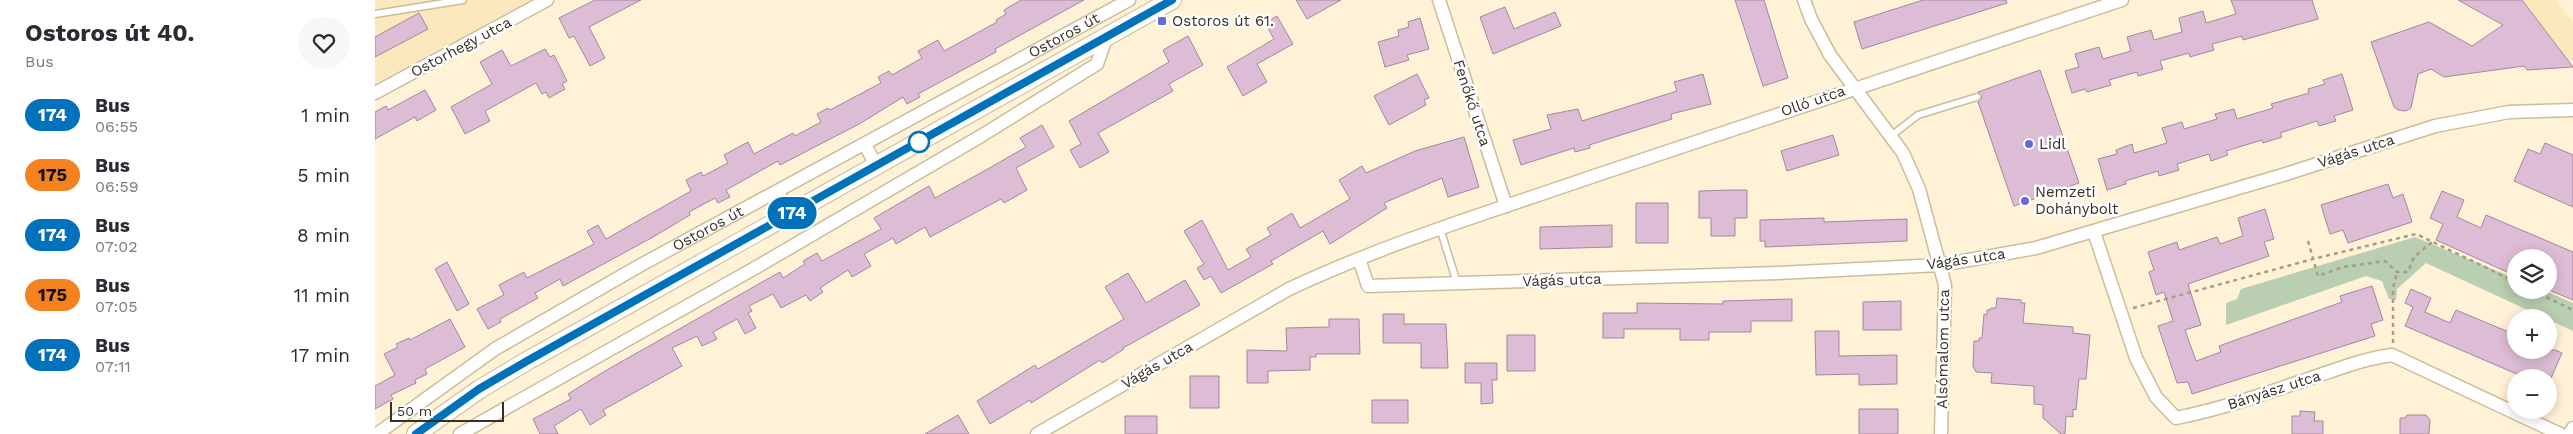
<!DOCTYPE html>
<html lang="en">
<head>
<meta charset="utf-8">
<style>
  body { margin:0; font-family:"Work Sans",sans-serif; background:#f7f7f7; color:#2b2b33; height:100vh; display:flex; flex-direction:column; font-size:19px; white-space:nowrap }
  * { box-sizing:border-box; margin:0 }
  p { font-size:16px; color:#7c7c81 }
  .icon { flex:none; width:28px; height:28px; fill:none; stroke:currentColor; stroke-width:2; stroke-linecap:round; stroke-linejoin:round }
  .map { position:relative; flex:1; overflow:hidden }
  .sheet { display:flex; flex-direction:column; background:#fff; width:375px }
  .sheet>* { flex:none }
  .badge { padding:0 10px; border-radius:16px; font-size:18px; line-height:32px }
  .tools { position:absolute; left:2132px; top:249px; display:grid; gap:10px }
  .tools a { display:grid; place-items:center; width:50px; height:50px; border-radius:50%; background:#fff; box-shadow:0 2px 12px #0003; font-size:25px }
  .scale { position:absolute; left:15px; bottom:12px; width:114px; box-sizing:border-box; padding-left:5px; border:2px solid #373023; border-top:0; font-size:14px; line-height:18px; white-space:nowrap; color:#373023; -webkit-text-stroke:4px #fff; paint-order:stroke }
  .map>.badge { position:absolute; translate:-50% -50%; box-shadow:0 0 0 2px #fff }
  .round { display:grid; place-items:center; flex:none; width:52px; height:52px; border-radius:26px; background:#f7f7f7 }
  .head { display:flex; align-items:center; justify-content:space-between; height:85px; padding:0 25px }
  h1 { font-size:24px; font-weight:700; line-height:38px }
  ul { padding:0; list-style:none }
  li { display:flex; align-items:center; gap:15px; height:60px; padding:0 25px }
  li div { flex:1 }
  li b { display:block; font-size:19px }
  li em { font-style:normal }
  li .badge { min-width:55px; font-weight:700; text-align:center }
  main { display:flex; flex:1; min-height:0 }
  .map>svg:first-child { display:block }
  .built { fill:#fbe8bd }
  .green { fill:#baceb1 }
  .building { fill:#ddbdd5; stroke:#a5869d }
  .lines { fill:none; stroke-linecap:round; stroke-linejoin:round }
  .service-casing { stroke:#cbbc9a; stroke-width:9 }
  .minor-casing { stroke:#cbbc9a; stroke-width:15 }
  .secondary-casing { stroke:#cbbc9a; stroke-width:20 }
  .path { stroke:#a69c87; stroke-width:2.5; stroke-dasharray:4 4; stroke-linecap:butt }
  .service { stroke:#fff; stroke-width:6 }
  .minor { stroke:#fff; stroke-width:12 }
  .secondary { stroke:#fff; stroke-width:18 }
  .line-casing { stroke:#fff; stroke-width:11 }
  .line { stroke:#0072bc; stroke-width:8 }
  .poi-dot { fill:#6668e1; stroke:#fff; stroke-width:2 }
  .stop-dot { fill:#fff; stroke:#0072bc; stroke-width:2.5 }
  .labels { text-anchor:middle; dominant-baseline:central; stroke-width:5; stroke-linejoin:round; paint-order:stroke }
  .poi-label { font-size:15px; fill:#373023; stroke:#fff; text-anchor:start }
  .street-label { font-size:15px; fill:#373023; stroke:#fff }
</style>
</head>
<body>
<main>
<section class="sheet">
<div class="head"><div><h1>Ostoros út 40.</h1><p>Bus</p></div><a class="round"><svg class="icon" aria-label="heart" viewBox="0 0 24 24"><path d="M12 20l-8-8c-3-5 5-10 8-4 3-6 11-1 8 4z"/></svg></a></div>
<ul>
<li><span class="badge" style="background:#0072bc;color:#fff">174</span><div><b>Bus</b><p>06:55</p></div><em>1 min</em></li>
<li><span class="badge" style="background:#f58220;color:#111">175</span><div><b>Bus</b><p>06:59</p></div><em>5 min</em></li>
<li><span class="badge" style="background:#0072bc;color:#fff">174</span><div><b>Bus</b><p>07:02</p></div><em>8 min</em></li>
<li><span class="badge" style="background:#f58220;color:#111">175</span><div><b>Bus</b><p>07:05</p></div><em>11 min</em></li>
<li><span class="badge" style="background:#0072bc;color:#fff">174</span><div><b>Bus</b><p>07:11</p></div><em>17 min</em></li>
</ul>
</section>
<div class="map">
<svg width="2198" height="434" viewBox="0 0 2198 434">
  <rect width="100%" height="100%" fill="#fff2d6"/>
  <path class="built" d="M0 0H155L0 84Z
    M2148 0H2181L2198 22V60H2193L2184 52Z"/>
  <path class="green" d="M2040 237 2141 279V290H2168L2198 303V331L2051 263 2022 289 2021 300 2014 299 2007 281 1991 276 1851 325V303L1862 299 1866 289Z"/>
  <path class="building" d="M220 0H266L214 27 230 58 215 66 199 36 194 38 184 18Z
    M646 0H709L620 49 621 52 543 94 545 97 532 104 528 97 486 123 405 165 403 161 351 190 355 197 343 203 340 198 314 212 315 215 278 237 188 286 185 279 160 293 163 298 125 319 126 322 113 329 102 309 129 295 124 285 149 272 152 278 219 244 212 231 223 225 231 239 316 191 311 180 326 172 328 176 353 163 349 155 373 142 379 154 418 133 420 136 446 122 442 114 453 108 455 110 506 83 503 77 514 71 517 75 547 58 543 51 563 40 569 51 622 22 621 20 631 14 629 10Z
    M921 0H966L932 19Z
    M1360 0H1389L1413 78 1388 86Z
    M1548 0H1631L1632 3 1487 49 1479 22Z
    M1856 0H1937L1943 19 1868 40 1867 36 1837 44 1839 50 1815 57 1814 53 1785 61 1788 69 1763 76 1762 72 1734 80 1736 85 1712 92 1710 89 1697 93 1690 71 1704 67 1700 54 1724 47 1728 59 1756 51 1752 37 1776 30 1779 40 1807 32 1804 18 1828 11 1831 23 1861 14Z
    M2083 0H2147L2198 67 2152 70 2149 66 2069 77 2056 69 2043 74 2036 108 2031 111 2023 110 2019 107 1996 42 2054 22 2097 46 2128 25Z
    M1130 7 1139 29 1180 12 1186 26 1118 54 1105 17Z
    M44 13 53 29 0 57V37Z
    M902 16 918 44 882 64 892 82 868 96 852 67 899 39 890 23Z
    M1045 18 1054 49 1032 55 1034 60 1010 67 1003 42 1024 36 1023 30 1034 27 1033 22Z
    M813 36 828 65 794 84 798 91 723 133 734 152 705 168 695 150 706 144 694 121 794 62 788 50Z
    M170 49 175 57 179 55 192 81 187 84 190 89 174 98 171 92 167 94 161 83 110 111 115 121 90 134 76 107 117 84 105 62 127 50 136 66Z
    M1665 70 1704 183 1639 206 1603 102 1607 98 1603 92Z
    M1042 74 1054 98 1049 100 1051 105 1014 125 999 96Z
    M1328 74 1336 104 1296 114 1297 119 1214 145 1215 148 1200 152 1199 148 1146 165 1138 140 1176 129 1172 115 1203 109 1207 121 1302 91 1299 82Z
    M1967 74 1978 110 1959 116 1961 121 1944 126 1942 121 1905 133 1907 137 1888 143 1887 140 1851 151 1853 155 1836 161 1834 154 1802 164 1804 170 1784 176 1783 171 1750 181 1751 184 1732 190 1723 159 1742 154 1741 150 1757 144 1759 153 1792 143 1787 128 1807 122 1809 129 1842 119 1840 114 1859 109 1862 119 1898 108 1896 104 1934 93 1933 89 1950 84 1948 80Z
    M50 90 61 110 42 121 40 117 0 139V112L11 106 13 110Z
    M667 125 679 147 641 168 652 190 629 203 626 199 555 237 550 227 521 244 518 238 489 254 496 266 477 277 473 270 445 288 448 292 435 301 431 295 406 308 398 294 374 306 377 311 373 313 381 328 370 334 362 319 338 332 342 339 327 346 322 336 297 348 307 366 228 410 231 415 215 425 206 409 179 426 183 434H165L158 419 196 399 193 394 230 371 405 272 408 278 430 264 428 261 442 253 447 261 506 229 499 218 554 186 560 198 611 170 651 147 645 138Z
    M1458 135 1464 155 1412 171 1406 151Z
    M1089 137 1104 187 1073 197 1067 178 1009 203 1012 208 955 244 948 231 896 261 898 264 846 293 836 276 829 280 822 268 829 264 809 231 827 220 853 270 876 257 871 249 896 235 892 228 917 213 925 228 975 199 964 180 987 166 991 173 1040 151Z
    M2170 143 2198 155V207L2139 181 2153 149 2165 154Z
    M2013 184 2018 198 2028 194 2037 222 1973 243 1968 230 1955 234 1946 205Z
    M1354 190H1372V218H1360V236H1336V218H1324V191Z
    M2067 191 2089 200 2082 217 2106 228 2111 215 2198 252V300L2174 290V258H2141V276L2061 240 2068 224 2055 218Z
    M1261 203H1293V243H1261Z
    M1890 209 1899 239 1889 242 1894 256 1813 284 1826 325 1810 330 1821 361 1846 352 1844 346 1967 302 1965 296 1997 286 2008 320 1996 324 2000 336 1817 394 1813 382 1802 383 1783 326 1798 321 1789 292 1781 295 1774 272 1779 270 1773 252 1802 242 1804 250 1842 237 1845 244 1868 236 1863 218Z
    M1449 218V222L1532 219V241L1390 247V241H1385V220Z
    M1237 225V247L1165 249V227Z
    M72 262 94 304 82 311 60 269Z
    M753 273 771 303 810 280 825 305 748 348 749 349 727 363 725 360 656 403 655 400 615 424 602 401 660 365 663 369 749 319 730 287Z
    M2036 289 2056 298 2050 312 2075 323 2081 310 2141 335V350H2180L2187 353 2176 378H2151L2030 326 2038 307 2030 303Z
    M1622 298 1646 300V303H1650L1648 323 1698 327V333L1715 335 1711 379H1704L1701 410 1698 409V417L1691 416 1690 434H1686L1668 418V405L1659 404V386L1616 383 1617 373 1601 372 1598 366 1599 341H1604V338H1607L1609 314 1612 315V310H1615L1616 308H1621Z
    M1417 299V321H1376V332H1334V340H1305V329H1249V338H1228V313H1262V303L1348 304V301Z
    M1526 301V330H1488V302Z
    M1008 314H1029V324H1071L1073 368H1046V343H1008Z
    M75 319 90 347 50 369 52 374 40 380 41 383 16 395 18 399 0 409V386L20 375 9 354 23 347 21 344 34 338 35 340Z
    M954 319H984L985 354H941V357H935V370L893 371V383H872V350L912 351 911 328 954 327Z
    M1440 331H1464V356L1522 355V384L1484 385V374L1441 375Z
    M1132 335H1160V371H1132Z
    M1090 363H1122V380H1117L1118 403 1106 404V383H1090Z
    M815 376H844V408H815Z
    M997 400H1033V423H997Z
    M1484 409H1523V434H1484Z
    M1925 411 1940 412 1939 421H1948V434H1917V416H1925Z
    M583 415 594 434H550Z
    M2032 415H2051L2055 420 2054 434H2025V418H2030Z
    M750 416H782V434H750Z"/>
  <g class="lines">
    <defs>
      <path id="service" d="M0 14 88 0
        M1516 136 1543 115 1602 97
        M1065 228 1082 283"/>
      <g id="minor">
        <path d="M1064 0 1131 206"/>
        <path d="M1429 0 1436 19 1455 55 1528 153 1544 189 1570 285 1566 434"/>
        <path d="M0 93 172 0"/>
        <path d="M490 144 501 166"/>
        <path d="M403 192 414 214"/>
        <path d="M1719 232 1761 358 1781 397 1801 418C1846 409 1889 394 1933 379 1961 370 1987 359 2017 355L2185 434"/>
        <path d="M984 259 993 286 1403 273 1565 265 1661 248 1911 174 2060 126 2134 112 2198 110"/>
        <path id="s1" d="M2 434 120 349 264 266 754 0"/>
        <path d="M85 434 380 268 606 136 722 64 731 38"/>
        <path d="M662 434 914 289C1014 242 1121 210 1225 174 1399 115 1573 58 1747 0"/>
        <path d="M2194 434 2198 428"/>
      </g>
      <path id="secondary" d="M41 434 105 389 152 361 797 0"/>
    </defs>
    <use href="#service" class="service-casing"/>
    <use href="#minor" class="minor-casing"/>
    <use href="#secondary" class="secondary-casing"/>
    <path class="path" d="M1933 241 1943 276 1968 267 2010 261 2022 272H2033L2039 257 2057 242
      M2157 290 2198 310
      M1758 308 1938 259 2041 234 2141 282
      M2018 343V288L2022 272"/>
    <use href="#service" class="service"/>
    <use href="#minor" class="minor"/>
    <use href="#secondary" class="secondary"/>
  </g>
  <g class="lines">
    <defs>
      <path id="line" d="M41 434 104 389 152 361 797 0"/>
    </defs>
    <use href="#line" class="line-casing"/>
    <use href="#line" class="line"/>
  </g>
  <g class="poi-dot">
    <rect x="782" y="16" width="10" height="10" rx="2.5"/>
    <circle cx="1654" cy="144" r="5"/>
    <circle cx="1650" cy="201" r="5"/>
  </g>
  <circle class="stop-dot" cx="544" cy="142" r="10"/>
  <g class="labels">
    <g class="poi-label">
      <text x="797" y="21">Ostoros út 61.</text>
      <text x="1664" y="144">Lidl</text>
      <text x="1660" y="192">Nemzeti<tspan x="1660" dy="17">Dohánybolt</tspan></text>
    </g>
    <g class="street-label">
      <text stroke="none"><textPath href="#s1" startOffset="795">Ostoros út</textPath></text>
      <text transform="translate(86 47) rotate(-28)">Ostorhegy utca</text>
      <text transform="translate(1438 101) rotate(-19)">Olló utca</text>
      <text transform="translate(1097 103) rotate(72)">Fenőkő utca</text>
      <text transform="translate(1981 151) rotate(-18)">Vágás utca</text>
      <text stroke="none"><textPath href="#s1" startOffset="390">Ostoros út</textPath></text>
      <text transform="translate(1591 259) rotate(-8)">Vágás utca</text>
      <text transform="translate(1187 280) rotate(-2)">Vágás utca</text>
      <text transform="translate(1568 349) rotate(-89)">Alsómalom utca</text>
      <text transform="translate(782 365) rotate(-30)">Vágás utca</text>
      <text transform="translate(1899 390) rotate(-18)">Bányász utca</text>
    </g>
  </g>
</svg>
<div class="tools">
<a><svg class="icon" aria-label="layers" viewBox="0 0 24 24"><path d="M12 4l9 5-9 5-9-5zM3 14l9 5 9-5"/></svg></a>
<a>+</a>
<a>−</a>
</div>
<div class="scale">50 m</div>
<b class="badge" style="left:417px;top:213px;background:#0072bc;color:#fff">174</b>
</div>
</main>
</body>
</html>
